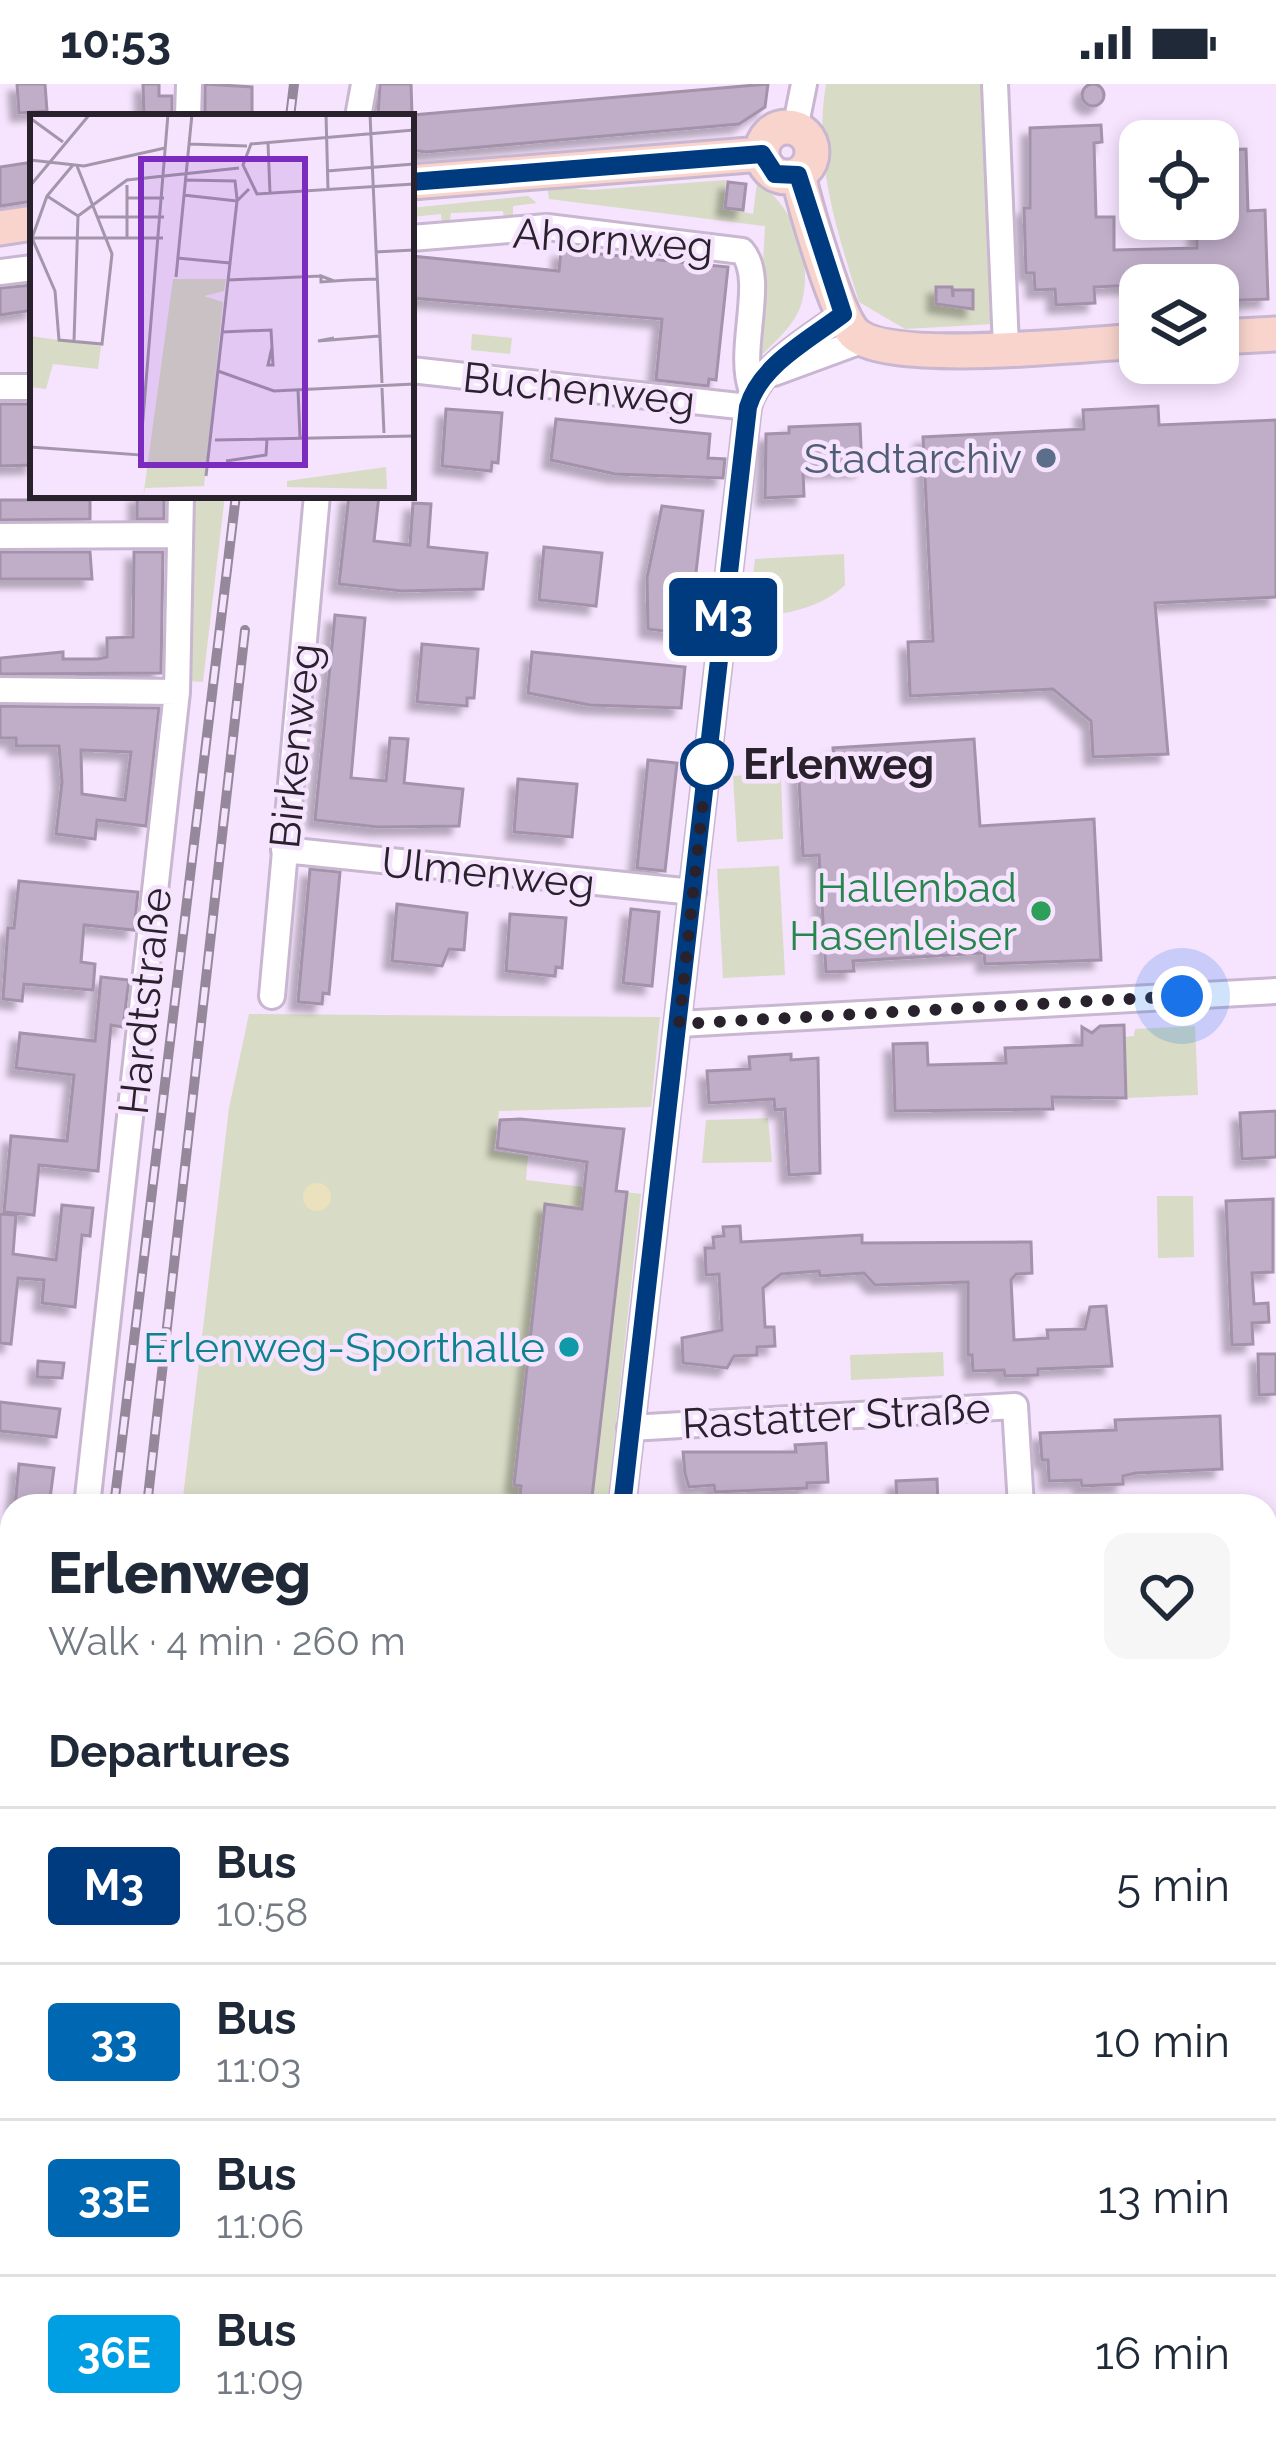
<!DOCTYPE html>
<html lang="en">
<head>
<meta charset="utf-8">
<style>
  body { margin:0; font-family:Raleway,sans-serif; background:#f6f6f7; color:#1f2937; height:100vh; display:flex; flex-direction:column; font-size:45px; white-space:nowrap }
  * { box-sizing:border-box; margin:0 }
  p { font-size:39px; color:#747a83 }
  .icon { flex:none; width:66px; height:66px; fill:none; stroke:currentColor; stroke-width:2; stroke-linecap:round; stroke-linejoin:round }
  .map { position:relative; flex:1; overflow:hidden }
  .side { position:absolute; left:0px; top:1410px; width:1278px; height:963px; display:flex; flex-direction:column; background:#fff; border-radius:36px 36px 0 0; box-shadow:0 6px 18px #0003 }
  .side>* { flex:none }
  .badge { padding:0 24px; border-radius:9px; font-size:42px; line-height:78px }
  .tools { position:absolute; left:1119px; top:36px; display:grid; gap:24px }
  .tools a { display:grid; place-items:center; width:120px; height:120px; border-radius:24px; background:#fff; box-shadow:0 6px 18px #0003; font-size:60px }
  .you { position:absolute; width:60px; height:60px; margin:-30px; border:9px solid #fff; border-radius:50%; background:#1a73e8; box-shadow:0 0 0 18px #1a73e833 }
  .map>.badge { position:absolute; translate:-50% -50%; box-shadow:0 0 0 6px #fff }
  h2 { padding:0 48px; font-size:45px; line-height:108px }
  .round { display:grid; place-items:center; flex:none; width:126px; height:126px; border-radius:24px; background:#f6f6f7 }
  .head { display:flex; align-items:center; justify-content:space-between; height:204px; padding:0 48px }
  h1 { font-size:57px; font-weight:800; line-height:90px }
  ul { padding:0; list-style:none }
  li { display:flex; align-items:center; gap:36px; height:156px; padding:0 48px; border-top:3px solid #e0e1e3 }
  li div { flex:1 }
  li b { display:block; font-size:45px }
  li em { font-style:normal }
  li .badge { min-width:132px; font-weight:700; text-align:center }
  .status { display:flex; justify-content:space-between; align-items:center; height:84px; padding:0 60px; background:#fff; direction:ltr }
  .status svg { height:33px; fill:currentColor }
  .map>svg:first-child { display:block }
  .green { fill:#d8dbc5 }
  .sand { fill:#ebe1bc }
  .building { fill:#c0aec8; stroke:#a492ab; stroke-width:3; fill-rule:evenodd; filter:url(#shadow) }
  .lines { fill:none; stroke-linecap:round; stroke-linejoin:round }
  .street-casing { stroke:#c9b6d1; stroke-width:30 }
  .secondary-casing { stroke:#c9b6d1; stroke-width:39 }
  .street { stroke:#fff; stroke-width:24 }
  .secondary { stroke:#f8d4cc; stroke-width:33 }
  .rail-casing { stroke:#96889b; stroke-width:10 }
  .rail { stroke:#f6e3fe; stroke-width:6; stroke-dasharray:18; stroke-linecap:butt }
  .line-casing { stroke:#fff; stroke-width:27 }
  .line { stroke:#003b80; stroke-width:18 }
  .walk { stroke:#29222c; stroke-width:12; stroke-dasharray:0 21.6 }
  .service-dot { fill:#5c6f8a; stroke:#f6e3fe; stroke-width:4.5 }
  .stop-dot { fill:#fff; stroke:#003b80; stroke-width:6 }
  .leisure-dot { fill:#2e9e5b; stroke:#f6e3fe; stroke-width:4.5 }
  .culture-dot { fill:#0f9aa8; stroke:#f6e3fe; stroke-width:4.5 }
  .labels { text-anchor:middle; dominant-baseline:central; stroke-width:9; stroke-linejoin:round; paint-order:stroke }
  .street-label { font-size:42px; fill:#29222c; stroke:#f6e3fe }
  .service-label { font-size:42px; fill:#4e5e75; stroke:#f6e3fe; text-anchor:end }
  .stop-label { font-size:42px; font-weight:bold; fill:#29222c; stroke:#f6e3fe; text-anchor:start }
  .leisure-label { font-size:42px; fill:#27864d; stroke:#f6e3fe; text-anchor:end }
  .culture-label { font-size:42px; fill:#0d838f; stroke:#f6e3fe; text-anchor:end }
  .inset-road { fill:none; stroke:#a496aa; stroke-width:3 }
  .view { fill:#7b2cbf; fill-opacity:0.15; stroke:#7b2cbf; stroke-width:6 }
  .inset-edge { fill:none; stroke:#29222c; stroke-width:6 }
</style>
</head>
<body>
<div class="status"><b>10:53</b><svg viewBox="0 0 49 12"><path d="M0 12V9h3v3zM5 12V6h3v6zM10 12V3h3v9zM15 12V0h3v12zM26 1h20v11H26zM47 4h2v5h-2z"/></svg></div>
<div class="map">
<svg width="1276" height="2371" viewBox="0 0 1276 2371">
  <defs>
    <filter id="shadow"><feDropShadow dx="-8" dy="8" stdDeviation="3" flood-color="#0004"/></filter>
  </defs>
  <rect width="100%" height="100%" fill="#f6e3fe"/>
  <path class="green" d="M826 0H985L993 240 905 245 859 218C837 146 813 77 826 0Z
    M726 96 724 124 753 130 757 99C795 120 815 183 800 224 792 244 772 260 758 275L765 142 549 115 547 102 592 106Z
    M528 112 537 119 513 122V134H504L503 127 451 129 450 138 442 139 441 130 411 133V124Z
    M472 250 512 254 510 270 471 266Z
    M192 411H225L203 598 190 597Z
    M844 470 845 501C821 524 780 534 748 530L755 475Z
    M781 689 783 755 737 758 733 692Z
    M779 782 785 891 723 894 717 785Z
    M249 930 660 933 651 1023 499 1027 494 1067 528 1072 526 1096 641 1110 607 1422H182L229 1024Z
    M1195 942 1198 1011 1126 1014 1124 953 1134 952 1135 945Z
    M768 1034 772 1078 702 1079 706 1036Z
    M1157 1112H1193L1194 1173 1158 1174Z
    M943 1268 944 1292 851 1296 850 1271Z
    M1270 2031H1276V2144H1266Z
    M55 2361H502L501 2371H54Z"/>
  <path class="sand" d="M303 1113a14 14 0 1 1 28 0a14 14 0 1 1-28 0Z"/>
  <path class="building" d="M17 0H45L47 27 19 29Z
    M143 0H159V12H172V33H144Z
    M205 0 252 3V33L205 32Z
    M380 0H411L412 31 768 0 765 23 739 40 426 68 412 66 411 33H378Z
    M1082 11a11 11 0 1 1 22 0a11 11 0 1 1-22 0Z
    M1101 41 1102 58 1094 59 1096 133H1114V166L1197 164 1196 135H1218L1220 66 1246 65 1248 127 1265 126 1268 215 1218 217V201H1140L1094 203 1095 219 1056 221 1055 205 1035 206 1034 189H1026L1024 124H1030V44Z
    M33 78V117L0 122V83Z
    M728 98 746 100 743 126 725 124Z
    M561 166 728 183 716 296 709 295 708 302 656 296 662 235 411 214V172L559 187Z
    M33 201V226L0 231V204Z
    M936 203H952L953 213V206H973V225L936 220Z
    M0 320H33V381L0 382Z
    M1158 322 1159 341 1276 336V513L1155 519 1168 670 1093 673 1091 637 1053 605 910 612 908 558 933 557 923 353 1084 345 1083 326Z
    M446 325 502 329 498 379 492 378 491 387 442 382Z
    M556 335 710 350 708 374 725 375 723 394 615 390 551 376Z
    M860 340 862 385 803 387 804 412 765 414 766 350 789 349V343Z
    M137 411H164V435H137Z
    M349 411H379L374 457 410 461 413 419 431 420 428 463 487 469 483 505 402 507 339 500Z
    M0 416H90V435L0 436Z
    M662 422 703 427 689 550 648 545 647 494Z
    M544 463 602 469 596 522 539 516Z
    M0 468H90L92 495H0Z
    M134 468H163L161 589 0 590V574L63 568V575H98L107 573V554L133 553Z
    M335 531 365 534 351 694 386 697 390 654 408 655 404 699 463 705 459 742 378 743 315 736Z
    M422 560 478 565 474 614H467V622L417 618Z
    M532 568 685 583 681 624 590 621 528 609Z
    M0 622 159 624 146 742 97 736 95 755 56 750 62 698 59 662H16V654H0ZM81 666 131 668 125 716 82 710Z
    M974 655 980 742 1094 735 1101 876 985 880 984 869 853 877 854 887 826 888 819 771 803 772 798 677 834 674 833 664Z
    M648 676 677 679 665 787 637 784Z
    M518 695 577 700 572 753 514 748Z
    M310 785 340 788 329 910 323 909 322 920 298 918Z
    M19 797 138 808 134 846 84 841 81 878 95 880 93 906 24 900 22 917 3 915 8 844H14Z
    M397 820 467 829 464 866 449 865 442 882 392 877Z
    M631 825 659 828 652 902 623 899Z
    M510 830 566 834 562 884 556 883 555 892 506 887Z
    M101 893 129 896 123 943 111 941 98 1087 39 1081 34 1131 4 1128 11 1052 67 1057 74 991 16 984 20 949 95 957Z
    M1124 941 1126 1014 1052 1013 1053 1025 895 1027 893 960 927 959 928 981 1006 979 1005 964 1082 961V943L1092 949 1100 942Z
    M791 970V976L818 974 820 1089 789 1091 785 1025 775 1026 774 1015 709 1019 707 987 750 985 749 973Z
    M1276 1027V1073L1242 1075 1240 1029Z
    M520 1035 624 1045 616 1107 627 1108 591 1422H519L521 1402 514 1401 545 1120 582 1125 587 1078 497 1064 500 1036Z
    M1273 1115V1188L1252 1189 1254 1220 1268 1219 1269 1238 1252 1239 1253 1260 1232 1261 1226 1117Z
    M62 1121 93 1124 90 1152 82 1151 75 1223 42 1219 44 1196 18 1194 11 1260 0 1259V1130L16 1131 13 1170 56 1176Z
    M740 1142 741 1158 862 1151V1159L1031 1158 1032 1189 1016 1190 1011 1196 1014 1256 1048 1254 1047 1246 1085 1245 1090 1223 1106 1222 1112 1282 1038 1285V1291L1005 1292 1004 1286 973 1287 972 1271H968V1198L875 1201 864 1189 820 1192 819 1187 781 1190 763 1204 765 1243H774L775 1262 757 1263V1271L734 1272 727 1284 683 1279 682 1254 722 1246 719 1190 706 1191 705 1164H714L713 1153 724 1152 723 1143Z
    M1258 1270H1276V1310L1259 1311Z
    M38 1277 64 1279 62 1294 37 1293Z
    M0 1318 60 1325 56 1353 0 1347Z
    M1220 1332 1222 1385 1136 1389 1123 1392V1400L1082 1402 1081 1396 1049 1397 1048 1376H1042L1040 1349 1116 1346 1115 1336Z
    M826 1359 828 1398 807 1399V1404L715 1408 714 1401 689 1403 685 1390 683 1368H796L795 1361Z
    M19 1380 54 1384 49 1422H15Z
    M937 1395 938 1422H897L896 1397Z"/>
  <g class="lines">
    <defs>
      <path id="street" d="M995 0 1006 263
        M188 33 189 0
        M358 33 364 0
        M795 45 804 0
        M411 154 547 143 742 167C767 196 736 265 752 307
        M0 188 33 184
        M411 286 748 323
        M774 289 864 256
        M0 303H33
        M0 452 180 451
        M0 606 177 608
        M284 766 693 808
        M272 912 317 411
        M679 940 1276 907
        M630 1344 1015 1322 1021 1422
        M87 1422 177 608 181 411
        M622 1422 748 323C759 282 809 255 843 230
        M1266 1788H1276
        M1266 2156 1276 2155
        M0 2246 12 2123
        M516 2371 517 2361"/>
      <path id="secondary" d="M762 68a25 25 0 1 1 50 0a25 25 0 1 1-50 0Z
        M798 91C805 121 836 230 854 249 887 282 1087 260 1140 257
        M411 98 762 70
        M0 144 33 139
        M1218 253 1276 250"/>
    </defs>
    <use href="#street" class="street-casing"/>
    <use href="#secondary" class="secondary-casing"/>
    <use href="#street" class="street"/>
    <use href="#secondary" class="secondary"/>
    <defs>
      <path id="rail" d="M290 33 294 0
        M114 1422 236 411
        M147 1422 245 546
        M8 2371 12 2336
        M38 2371 39 2361"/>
    </defs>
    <use href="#rail" class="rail-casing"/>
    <use href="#rail" class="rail"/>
  </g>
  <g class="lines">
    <defs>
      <path id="line" d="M411 98 762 70 775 90 798 91 843 230C809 256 760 281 748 323L622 1422"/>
    </defs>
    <use href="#line" class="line-casing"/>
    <use href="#line" class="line"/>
    <path class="walk" d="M707 680 679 940 1182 912"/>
  </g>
  <circle class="service-dot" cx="1046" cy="374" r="12"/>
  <circle class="stop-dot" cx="707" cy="680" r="24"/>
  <circle class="leisure-dot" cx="1041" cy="827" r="12"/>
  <circle class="culture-dot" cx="569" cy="1263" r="12"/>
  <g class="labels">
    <g class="street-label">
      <text transform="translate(613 156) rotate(4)">Ahornweg</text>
      <text transform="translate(579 305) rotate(6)">Buchenweg</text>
      <text transform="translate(295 662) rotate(-84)">Birkenweg</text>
      <text transform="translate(488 789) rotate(6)">Ulmenweg</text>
      <text transform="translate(145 917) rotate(-84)">Hardtstraße</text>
      <text transform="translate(836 1332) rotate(-3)">Rastatter Straße</text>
    </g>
    <g class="service-label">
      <text x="1022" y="374">Stadtarchiv</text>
    </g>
    <g class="stop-label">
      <text x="743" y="680">Erlenweg</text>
    </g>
    <g class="leisure-label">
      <text x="1017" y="803">Hallenbad<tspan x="1017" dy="48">Hasenleiser</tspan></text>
    </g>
    <g class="culture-label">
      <text x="545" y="1263">Erlenweg-Sporthalle</text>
    </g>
  </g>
  <g transform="translate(30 30)">
    <rect width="384" height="384" fill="#f6e3fe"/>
    <path d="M143 165H196L194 177 174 182 193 188 174 372 115 374 113 384ZM0 222 71 232 68 255 23 250 16 275 0 273ZM356 353 357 375 257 373V367Z" fill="#d8dbc5"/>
    <path class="inset-road" d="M296 0 298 76M340 0 352 269M0 4 33 28M384 16 221 30 213 51 227 80 384 70M238 29 240 79M159 30 217 32M0 46 54 52 135 34M43 51 17 82 2 124 25 177 29 226 72 230 82 140 47 52M297 57 384 50M154 66 205 67 207 85M97 71V123M0 72 60 0M153 81 207 87M17 82 48 102M97 84H134M48 102 97 66 209 54M67 103H134M1 124H133M345 138 384 136M147 144 200 149M146 163 162 0M198 166 291 162M304 167 291 162V168L304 167 319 166 346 165M0 176V222M192 218 241 216 242 233 243 251H238L242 233M304 224 288 227 349 222M44 227 48 102M188 257 244 277 384 270M352 274 354 319M268 276 270 323M185 326 384 322M0 333 110 341 138 0M196 347 236 341 237 325M176 362 207 87 219 75"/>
    <path class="view" d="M111 45H275V351H111Z"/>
    <rect width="384" height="384" class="inset-edge"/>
  </g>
</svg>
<div class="tools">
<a><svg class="icon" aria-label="locate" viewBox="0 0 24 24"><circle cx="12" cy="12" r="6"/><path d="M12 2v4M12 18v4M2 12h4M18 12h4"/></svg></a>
<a><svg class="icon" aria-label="layers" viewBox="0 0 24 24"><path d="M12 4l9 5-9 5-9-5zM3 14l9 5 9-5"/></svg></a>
</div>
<div class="you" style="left:1182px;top:912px"></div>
<b class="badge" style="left:723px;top:533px;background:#003b80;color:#fff">M3</b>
<section class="side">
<div class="head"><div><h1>Erlenweg</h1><p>Walk · 4 min · 260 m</p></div><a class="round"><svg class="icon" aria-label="heart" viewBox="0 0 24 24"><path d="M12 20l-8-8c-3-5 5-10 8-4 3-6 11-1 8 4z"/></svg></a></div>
<h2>Departures</h2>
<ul>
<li><span class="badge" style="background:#003b80;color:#fff">M3</span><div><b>Bus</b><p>10:58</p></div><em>5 min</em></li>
<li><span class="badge" style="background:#0068b3;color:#fff">33</span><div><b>Bus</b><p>11:03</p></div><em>10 min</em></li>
<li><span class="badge" style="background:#0068b3;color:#fff">33E</span><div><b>Bus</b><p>11:06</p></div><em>13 min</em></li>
<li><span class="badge" style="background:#009ee2;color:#fff">36E</span><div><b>Bus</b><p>11:09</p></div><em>16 min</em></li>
</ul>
</section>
</div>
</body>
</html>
